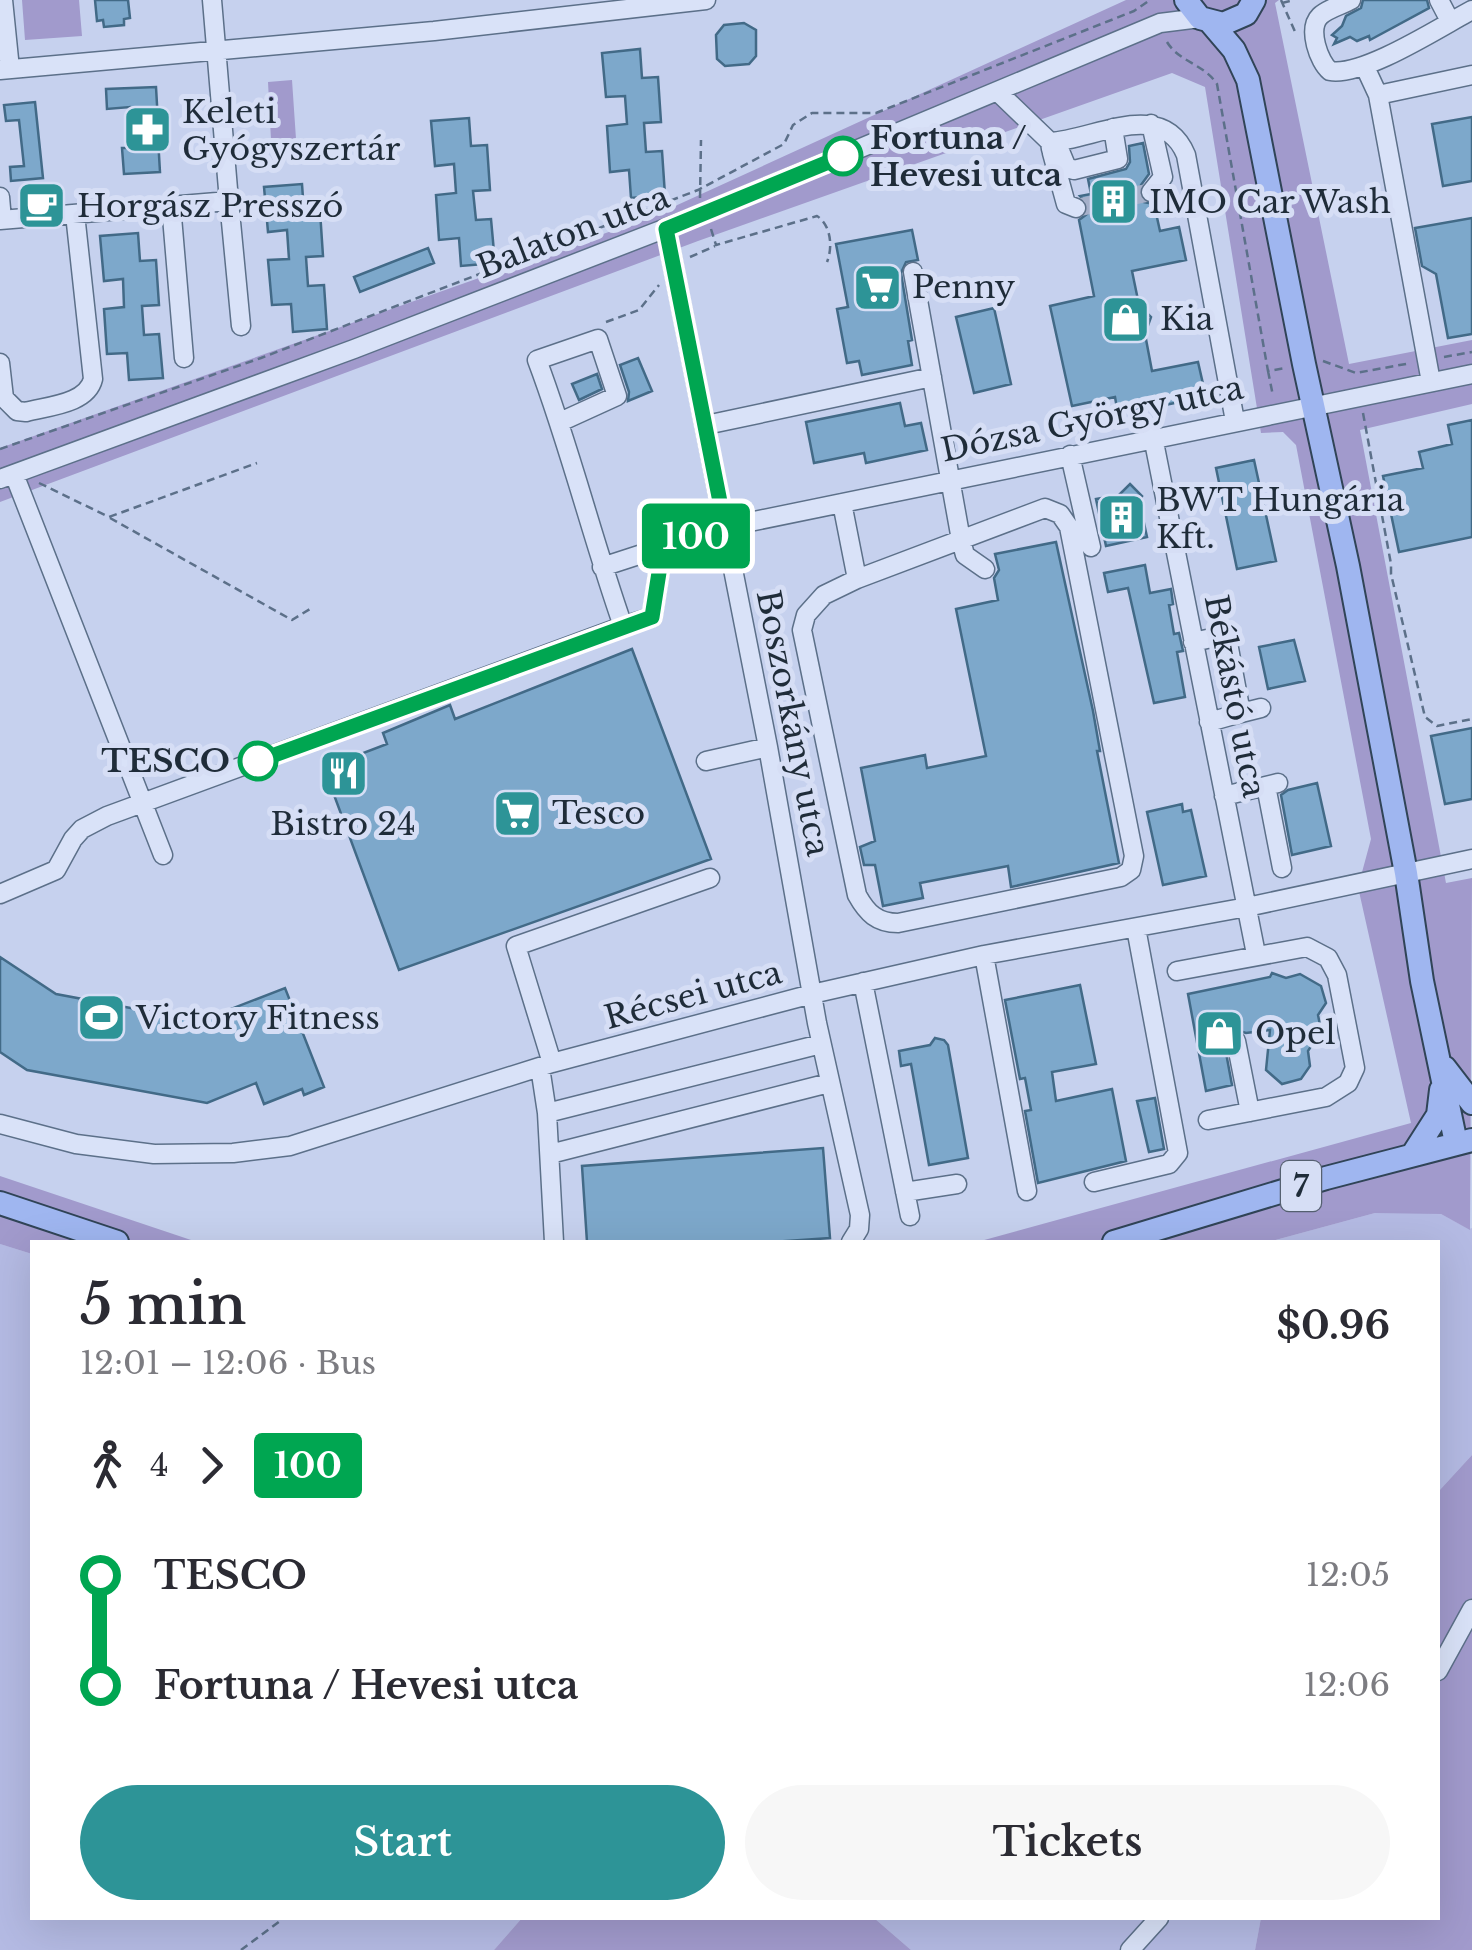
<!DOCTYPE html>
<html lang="en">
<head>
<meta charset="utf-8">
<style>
  body { margin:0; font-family:"Libre Baskerville",serif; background:#f7f7f7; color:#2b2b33; height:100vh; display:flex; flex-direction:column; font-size:38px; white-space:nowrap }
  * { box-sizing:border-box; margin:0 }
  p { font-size:32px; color:#7c7c81 }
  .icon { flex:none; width:55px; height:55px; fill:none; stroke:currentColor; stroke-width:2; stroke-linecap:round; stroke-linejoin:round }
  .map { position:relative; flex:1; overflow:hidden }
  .panel { position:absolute; left:30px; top:1240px; width:1410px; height:680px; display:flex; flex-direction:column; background:#fff; border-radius:0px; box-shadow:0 10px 40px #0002 }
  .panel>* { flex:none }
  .badge { padding:0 20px; border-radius:8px; font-size:35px; line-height:65px }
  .map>.badge { position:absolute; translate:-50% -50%; box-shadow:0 0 0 5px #fff }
  .legs { display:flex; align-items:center; gap:15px; height:110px; padding:0 50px; font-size:32px }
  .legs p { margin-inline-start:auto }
  .overview { display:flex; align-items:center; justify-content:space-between; height:170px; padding:0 50px }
  h1 { font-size:55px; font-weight:600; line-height:75px }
  .button { display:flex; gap:20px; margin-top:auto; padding:20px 50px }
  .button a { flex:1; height:115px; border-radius:60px; background:#2d9497; color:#fff; font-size:40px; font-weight:600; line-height:115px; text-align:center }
  .button a+a { background:#f7f7f7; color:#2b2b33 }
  ul { padding:0 50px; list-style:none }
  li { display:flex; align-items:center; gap:35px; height:110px; font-size:38px }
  li i { display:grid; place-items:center; width:15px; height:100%; margin:0 12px; background:currentColor }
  li i::after { content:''; width:25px; height:25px; margin:-12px; border:8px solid; border-radius:50%; background:#fff }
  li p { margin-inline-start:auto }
  li:first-child i { background:linear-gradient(#0000 50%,currentColor 0) }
  li:last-child i { background:linear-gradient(currentColor 50%,#0000 0) }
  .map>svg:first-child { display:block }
  .farmland { fill:#b4bae3 }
  .green { fill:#a19acc }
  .building { fill:#7da8cb; stroke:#426a87; stroke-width:2.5 }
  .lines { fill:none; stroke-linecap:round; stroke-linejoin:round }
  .minor-tunnel { stroke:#a5b0ca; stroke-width:18; stroke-dasharray:18 9; stroke-linecap:butt }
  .minor-casing { stroke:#5c7089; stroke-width:21 }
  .major-casing { stroke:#304457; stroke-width:26 }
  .path { stroke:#5c7089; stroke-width:2.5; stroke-dasharray:8 5; stroke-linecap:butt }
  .minor { stroke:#d9e2f8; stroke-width:18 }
  .major { stroke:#9fb6f0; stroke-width:22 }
  .line-1-casing { stroke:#fff; stroke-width:22 }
  .line-1 { stroke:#00a651; stroke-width:15 }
  .stop-1-dot { fill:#fff; stroke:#00a651; stroke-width:5 }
  .labels { text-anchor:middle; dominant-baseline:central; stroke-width:10; stroke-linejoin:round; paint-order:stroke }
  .shield { fill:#d6def5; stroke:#566171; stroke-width:2.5 }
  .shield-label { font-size:30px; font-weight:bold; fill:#1f2c39 }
  .poi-label { font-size:32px; fill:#1f2c39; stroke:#d6def5; text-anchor:start }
  .stop-label { font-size:32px; font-weight:bold; fill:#1f2c39; stroke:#d6def5; text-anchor:start }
  .street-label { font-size:32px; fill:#1f2c39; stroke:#d6def5 }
</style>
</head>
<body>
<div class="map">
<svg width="1472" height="1950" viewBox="0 0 1472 1950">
  <rect width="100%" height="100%" fill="#c6d1ee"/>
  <path class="farmland" d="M1419 1212 1441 1214 1469 1229 1472 1228V1455L1438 1492V1242H1268L1375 1213Z
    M0 1244 32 1254V1918H522L494 1950H0Z
    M874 1918H1261L1255 1950H911Z"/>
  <path class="green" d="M22 0H79L82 36 25 40Z
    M1126 0H1279L1275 3 1349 364 1472 340V404L1360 430 1446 883 1472 878 1470 1230 1441 1214 1375 1213 1268 1242H977L1411 1123 1358 887 1371 839 1296 445 1283 432 1261 433 1205 87 1172 73 698 241 0 502V448L651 217Z
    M292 80 296 139 271 140 268 82Z
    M0 1176 197 1242H32V1254L0 1244Z
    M1472 1455V1950H1255L1261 1918H1438V1492Z
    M522 1918H874L911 1950H494Z"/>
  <path class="building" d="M95 0H128L130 18 124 19V25L104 27 103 20 97 21Z
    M1363 0H1427L1429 8 1370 40 1369 36 1357 41 1350 37 1334 44 1337 38 1332 35 1342 26 1346 16 1361 8Z
    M744 23 756 30V56L749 64 725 66 717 59 716 35 724 25Z
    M640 49 642 78 658 77 661 122 644 123 646 152 662 151 665 195 631 198 629 170 610 172 607 126 627 124 625 96 606 97 602 53Z
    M156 87 158 122H163L164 137 158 138 160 172 124 174 122 148H133L130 107 107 109 106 89Z
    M35 102 43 178 11 181 10 167 24 166 19 120 6 121 4 105Z
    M1472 117V181L1443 186 1432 124Z
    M469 118 471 146 487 145 490 190 473 191 476 220 491 219 495 263 461 266 459 238 439 240 436 195 456 193 454 164 435 166 431 121Z
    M1143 143 1149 174 1141 185 1139 196 1144 202 1154 204 1160 231 1179 227 1186 260 1132 271 1139 305 1151 317 1145 334 1152 371 1198 362 1206 397 1118 414 1115 397 1072 406 1050 306 1094 296 1079 220 1087 214 1088 205 1080 196 1091 194 1088 179 1126 169 1130 162 1129 146Z
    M302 184 304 212 320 211 323 256 306 257 308 286 324 285 327 329 293 332 291 304 272 305 268 260 289 259 287 230 268 232 264 187Z
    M1472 218V334L1448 338 1436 274 1422 266 1415 228Z
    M912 230 918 260 906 262 901 273 912 340 908 341 912 365 862 375 859 361 847 363 837 309 848 307 836 244Z
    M138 233 140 261 156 260 159 305 142 306 144 335 159 334 163 378 129 380 127 353 107 354 104 309 124 307 123 279 104 281 100 236Z
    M428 248 434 263 360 292 354 277Z
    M994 308 1011 384 974 393 956 317Z
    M638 358 652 391 628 401 629 392 620 365Z
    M597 374 602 389 579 400 572 384Z
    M900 403 905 426 921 423 927 450 866 463 864 453 814 463 806 422Z
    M1472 420V537L1399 552 1383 476 1423 468 1419 452 1452 444 1448 425Z
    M1254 460 1276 561 1237 569 1216 468Z
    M1130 484 1142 496 1139 500 1147 537 1106 546 1096 499 1119 495Z
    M1056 542 1093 711 1100 751H1097L1119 863 1011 887 1008 866 920 883 923 898 883 906 875 865H864L860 847 875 841 861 768 925 755 927 768 986 756 956 609 998 600 994 578 999 570 995 554Z
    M1145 565 1150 593 1171 589 1173 604 1169 605 1174 634 1179 633 1183 651 1177 652 1185 697 1154 703 1128 588 1108 592 1104 573Z
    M1294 640 1305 681 1268 689 1259 647Z
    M632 649 711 859 399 970 324 768 387 744 383 733 450 705 455 719Z
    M1472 728V799L1445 804 1431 736Z
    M1317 783 1331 846 1292 855 1281 795 1288 790Z
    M1182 804 1183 812 1191 810 1206 876 1163 885 1147 812Z
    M0 957 56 994 200 1021 285 988 324 1087 304 1095 302 1089 264 1104 256 1083 207 1103 27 1070 0 1052Z
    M1272 973 1286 978 1300 974 1321 986 1326 1003 1318 1015 1321 1030 1308 1051 1310 1066 1301 1079 1282 1084 1266 1070 1270 1030 1246 1033 1233 1029 1225 1036 1224 1042 1232 1085 1206 1091 1188 994 1270 977Z
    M1080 985 1096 1064 1052 1072 1056 1101 1112 1089 1126 1161 1038 1183 1025 1111 1031 1110 1025 1078 1020 1079 1005 1000Z
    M935 1038 944 1040 948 1045 968 1158 929 1165 911 1064 901 1066 899 1051 930 1045Z
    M1155 1098 1164 1149 1149 1152 1137 1101Z
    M823 1148 830 1238 772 1242H587L582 1166Z"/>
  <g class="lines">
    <path class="minor-tunnel" d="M1076 208 1151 192"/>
    <defs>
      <path id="minor" d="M3 0 10 69
        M1351 0C1342 5 1327 9 1320 16 1307 29 1319 62 1330 71 1363 77 1440 27 1472 10
        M1439 0 1450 21
        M1365 67 1378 95 1431 382
        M0 70 434 31 706 0
        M998 92 1050 142C1094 140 1162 97 1186 155L1235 421
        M1378 95 1472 75
        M1151 124 1163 177 1151 192
        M1050 142 1051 149 1060 151 1067 168 1074 170 1118 159 1113 128
        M1052 153 1066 204 1076 208
        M0 197 2 220
        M229 201 241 326
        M171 205 184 358
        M0 220 229 201 212 0
        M666 229 768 747 817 1023 860 1215 859 1229 851 1242
        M913 272 961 540 965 555 985 569
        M0 363 4 398 17 411 26 412C48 406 87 404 93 379L75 214
        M706 425 932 377
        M1153 437 1256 954
        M1070 455 1091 547
        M14 474 163 855
        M0 479 354 349 705 213 1160 23 1200 18
        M842 503 857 579
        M1045 508 1060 514 1069 527 1134 856 1131 870 1121 877 898 923C877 923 867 913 857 895L802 630 806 615 824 595 857 579Z
        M602 567 725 527 1472 374
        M623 626 652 617 663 547
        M1193 642 1221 636 1228 643 1241 713 1209 722
        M1241 713 1261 708
        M706 761 768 747
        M1266 786 1282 868
        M1224 796 1278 783
        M0 894 56 870 73 839 82 829 107 816 623 626C592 538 570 447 537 360L598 339 617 396 560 422
        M984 955 1027 1191
        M1177 971 1307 947 1328 958 1337 975 1355 1068 1348 1083 1326 1097 1208 1120
        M863 982 910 1216
        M1236 1041 1250 1112
        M552 1063 516 946 710 878
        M540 1067 547 1113 554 1242
        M547 1113 821 1044
        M0 1124 76 1144 154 1154 233 1153 290 1146 552 1063 812 994 984 955 1247 907 1472 859
        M550 1154 829 1083
        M1094 1182 1169 1164 1178 1153 1136 928
        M905 1192 957 1184
        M1438 1671 1472 1609
        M1130 1950 1159 1918"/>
      <path id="major" d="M1186 0 1200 18 1223 24 1246 14 1254 0
        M1211 23 1234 50 1248 80 1304 364 1348 566 1406 873 1422 981 1456 1143
        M1445 1068 1472 1103
        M1413 1154 1438 1115 1441 1090
        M0 1203 117 1242
        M1114 1242 1326 1178 1472 1140"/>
    </defs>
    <use href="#minor" class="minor-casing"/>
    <use href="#major" class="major-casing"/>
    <path class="path" d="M1281 0 1296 34
      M1282 3 1294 0
      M1167 42C1179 62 1204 64 1217 84L1268 371 1286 368
      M700 198 701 140
      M711 229 716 245 817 216C831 225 833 247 827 262
      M690 257 715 246
      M606 322 639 310 659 285
      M1444 357 1472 352
      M1323 361 1356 373 1411 363
      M1268 371 1273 396
      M1363 413 1391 564V574L1425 717 1437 726 1472 719
      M0 449 261 358 698 190 784 144 793 125 812 113H876L1134 11 1150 0
      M39 483 109 517 257 463
      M110 518 292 620 310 609
      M241 1950 284 1918"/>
    <use href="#minor" class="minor"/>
    <use href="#major" class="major"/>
  </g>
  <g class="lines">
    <defs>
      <path id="line-1" d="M258 761 652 617 663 547 725 527 666 229 843 156"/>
    </defs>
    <use href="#line-1" class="line-1-casing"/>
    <use href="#line-1" class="line-1"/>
  </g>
  <defs>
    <symbol id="pharmacy-square" viewBox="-11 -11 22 22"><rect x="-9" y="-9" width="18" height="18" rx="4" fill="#2d9497" stroke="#d6def5"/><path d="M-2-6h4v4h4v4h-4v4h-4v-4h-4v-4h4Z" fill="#fff"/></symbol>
    <symbol id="building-square" viewBox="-11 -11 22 22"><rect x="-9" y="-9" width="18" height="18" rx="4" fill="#2d9497" stroke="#d6def5"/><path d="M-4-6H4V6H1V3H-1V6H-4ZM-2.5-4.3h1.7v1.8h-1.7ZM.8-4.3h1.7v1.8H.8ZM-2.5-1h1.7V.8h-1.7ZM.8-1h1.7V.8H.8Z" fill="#fff"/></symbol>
    <symbol id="cafe-square" viewBox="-11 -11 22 22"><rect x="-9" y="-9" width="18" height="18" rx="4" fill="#2d9497" stroke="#d6def5"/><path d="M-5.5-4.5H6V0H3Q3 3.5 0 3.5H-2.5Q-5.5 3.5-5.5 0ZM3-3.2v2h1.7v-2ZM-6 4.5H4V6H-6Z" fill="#fff"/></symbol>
    <symbol id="supermarket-square" viewBox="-11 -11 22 22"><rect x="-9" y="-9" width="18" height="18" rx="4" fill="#2d9497" stroke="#d6def5"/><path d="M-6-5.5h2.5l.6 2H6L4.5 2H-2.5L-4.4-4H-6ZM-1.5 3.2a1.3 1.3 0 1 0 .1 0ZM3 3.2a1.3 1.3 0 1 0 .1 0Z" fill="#fff"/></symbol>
    <symbol id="shop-square" viewBox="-11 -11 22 22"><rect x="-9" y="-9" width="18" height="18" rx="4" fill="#2d9497" stroke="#d6def5"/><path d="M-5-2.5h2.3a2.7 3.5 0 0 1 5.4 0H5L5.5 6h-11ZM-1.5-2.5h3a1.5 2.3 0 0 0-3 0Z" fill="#fff"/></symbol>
    <symbol id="restaurant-square" viewBox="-11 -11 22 22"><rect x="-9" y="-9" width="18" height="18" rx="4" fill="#2d9497" stroke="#d6def5"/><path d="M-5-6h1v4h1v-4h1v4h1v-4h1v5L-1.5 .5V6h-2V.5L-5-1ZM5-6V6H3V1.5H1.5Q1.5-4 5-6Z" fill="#fff"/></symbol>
    <symbol id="stadium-square" viewBox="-11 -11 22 22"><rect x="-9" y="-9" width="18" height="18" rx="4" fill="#2d9497" stroke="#d6def5"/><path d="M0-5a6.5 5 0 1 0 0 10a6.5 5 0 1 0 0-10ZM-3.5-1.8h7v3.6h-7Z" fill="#fff"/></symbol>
  </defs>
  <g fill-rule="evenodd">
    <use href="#pharmacy-square" x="120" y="102" width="55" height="55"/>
    <use href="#building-square" x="1086" y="174" width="55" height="55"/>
    <use href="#cafe-square" x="14" y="178" width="55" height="55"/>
    <use href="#supermarket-square" x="850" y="260" width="55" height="55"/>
    <use href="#shop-square" x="1098" y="292" width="55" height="55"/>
    <use href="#building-square" x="1094" y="490" width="55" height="55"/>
    <use href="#restaurant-square" x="316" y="746" width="55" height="55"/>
    <use href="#supermarket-square" x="490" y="786" width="55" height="55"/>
    <use href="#stadium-square" x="74" y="990" width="55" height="55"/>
    <use href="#shop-square" x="1192" y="1006" width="55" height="55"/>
  </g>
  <g class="stop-1-dot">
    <circle cx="843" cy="156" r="18"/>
    <circle cx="258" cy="761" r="18"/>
  </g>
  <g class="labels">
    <rect class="shield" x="1281" y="1161" width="40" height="50" rx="8"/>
    <g class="shield-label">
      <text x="1301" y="1186">7</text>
    </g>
    <g class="poi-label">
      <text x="182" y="112">Keleti<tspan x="182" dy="37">Gyógyszertár</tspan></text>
      <text x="1149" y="202">IMO Car Wash</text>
      <text x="77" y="206">Horgász Presszó</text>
      <text x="912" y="287">Penny</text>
      <text x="1160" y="319">Kia</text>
      <text x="1156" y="500">BWT Hungária<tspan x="1156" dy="37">Kft.</tspan></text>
      <text x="552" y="813">Tesco</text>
      <text x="343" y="824" text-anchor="middle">Bistro 24</text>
      <text x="136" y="1018">Victory Fitness</text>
      <text x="1255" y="1033">Opel</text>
    </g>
    <g class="stop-label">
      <text x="870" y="138">Fortuna /<tspan x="870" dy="37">Hevesi utca</tspan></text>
      <text x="230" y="761" text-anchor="end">TESCO</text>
    </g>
    <g class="street-label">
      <text transform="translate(573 232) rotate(-21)">Balaton utca</text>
      <text transform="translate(1092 419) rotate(-12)">Dózsa György utca</text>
      <text transform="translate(1235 696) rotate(79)">Békástó utca</text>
      <text transform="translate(793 723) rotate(79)">Boszorkány utca</text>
      <text transform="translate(693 995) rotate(-15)">Récsei utca</text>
    </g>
  </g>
</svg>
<b class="badge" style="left:696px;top:536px;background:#00a651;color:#fff">100</b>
<section class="panel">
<div class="overview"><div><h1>5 min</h1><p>12:01 – 12:06 · Bus</p></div><b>$0.96</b></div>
<div class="legs"><svg class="icon" aria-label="walk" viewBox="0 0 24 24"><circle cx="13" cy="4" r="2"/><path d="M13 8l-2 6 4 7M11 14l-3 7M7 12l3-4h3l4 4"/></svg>4<svg class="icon" aria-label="forward" viewBox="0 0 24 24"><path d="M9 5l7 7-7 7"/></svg><b class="badge" style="background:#00a651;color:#fff">100</b></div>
<ul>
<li><i style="color:#00a651"></i><b>TESCO</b><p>12:05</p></li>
<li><i style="color:#00a651"></i><b>Fortuna / Hevesi utca</b><p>12:06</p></li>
</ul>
<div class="button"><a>Start</a><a>Tickets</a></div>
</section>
</div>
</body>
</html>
